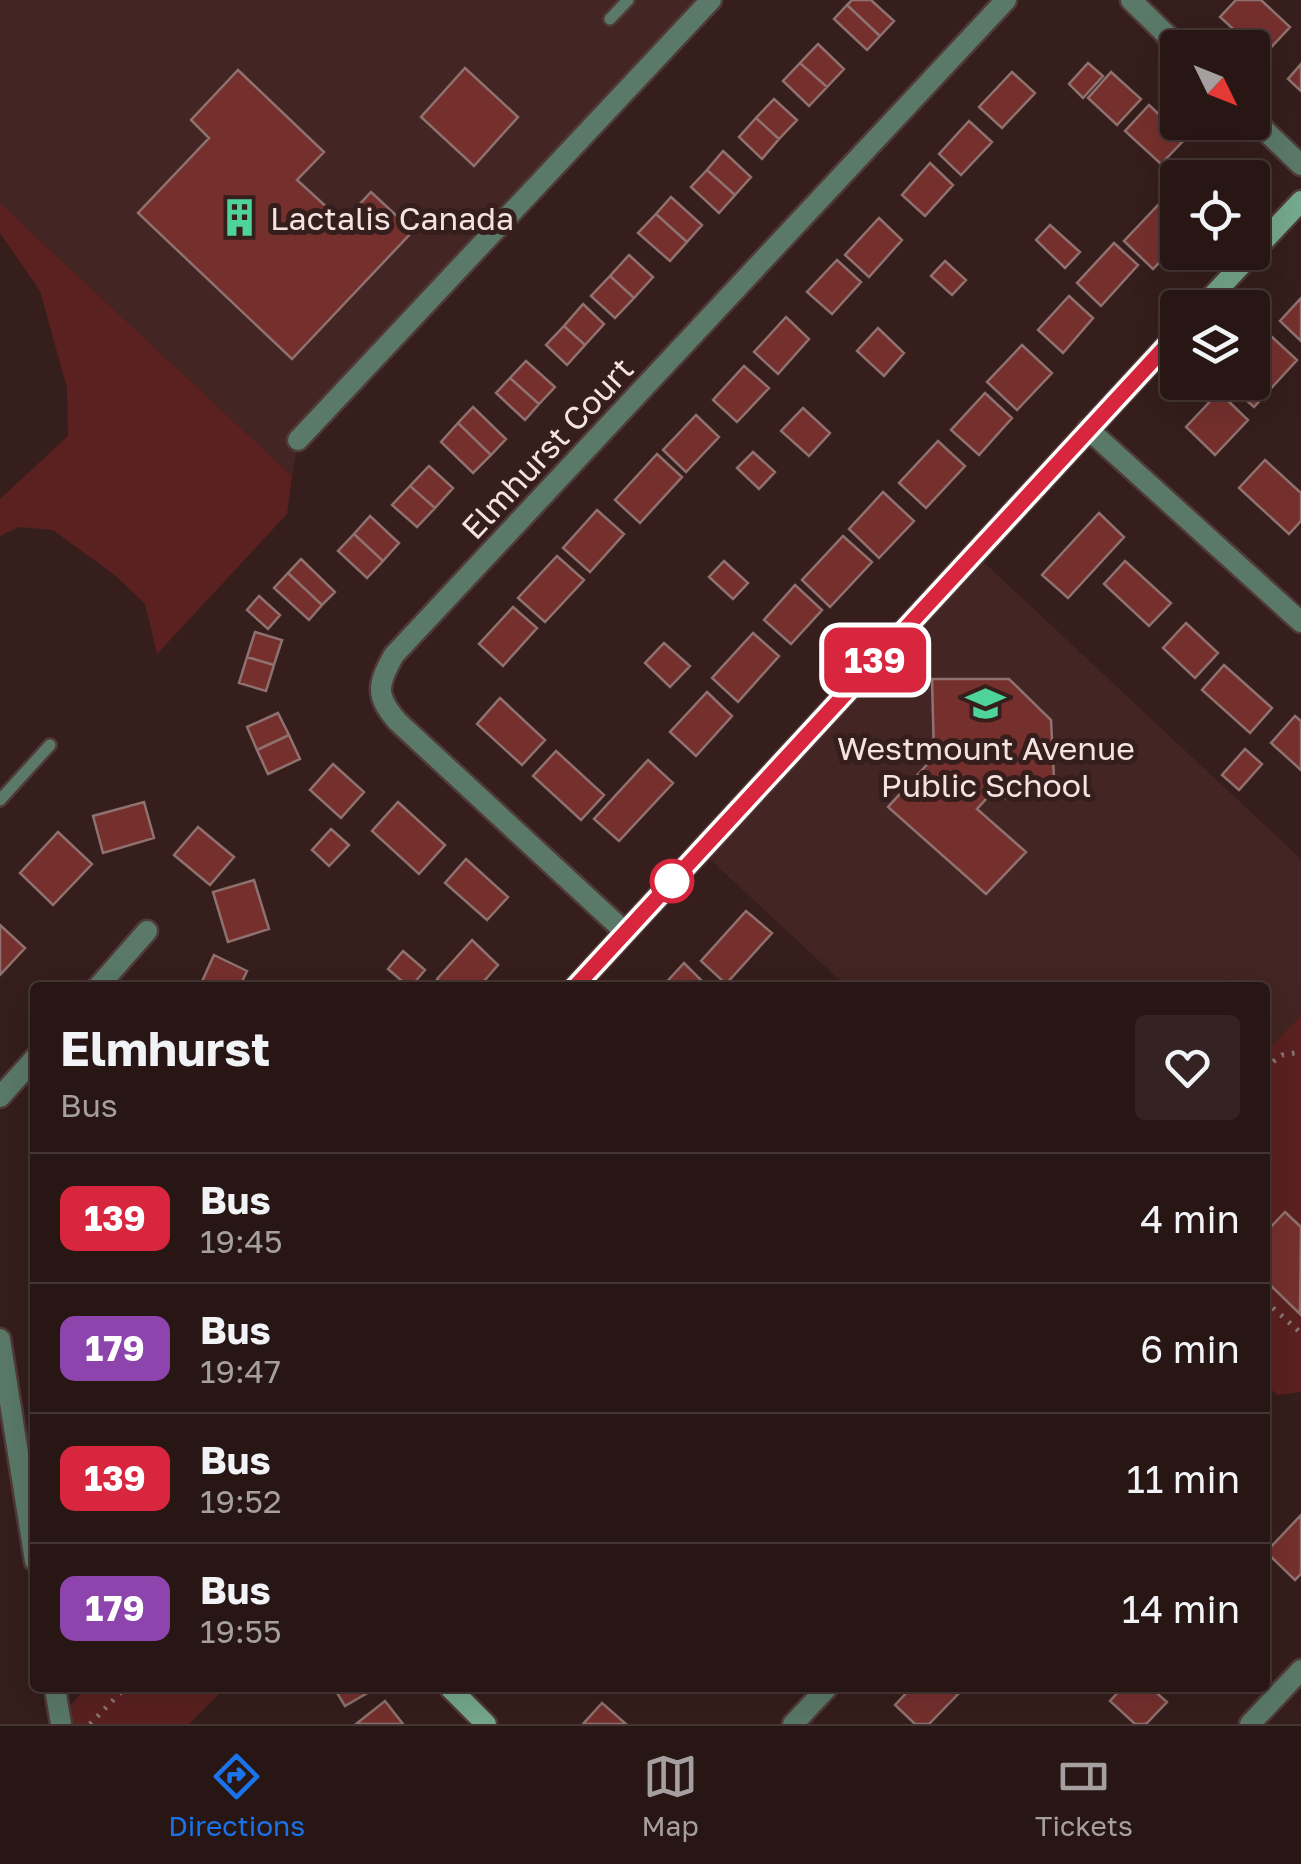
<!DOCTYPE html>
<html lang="en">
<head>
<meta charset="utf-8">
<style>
  body { margin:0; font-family:"Golos Text",sans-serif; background:#342322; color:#f1f3f6; height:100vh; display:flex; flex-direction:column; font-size:38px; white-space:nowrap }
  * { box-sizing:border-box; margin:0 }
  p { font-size:32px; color:#a59fa0 }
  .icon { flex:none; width:55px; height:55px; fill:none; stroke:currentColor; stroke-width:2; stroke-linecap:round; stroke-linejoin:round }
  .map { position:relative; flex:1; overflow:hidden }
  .drawer { position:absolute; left:30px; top:982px; width:1240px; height:710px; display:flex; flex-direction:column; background:#281615; border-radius:10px; box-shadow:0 10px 40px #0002,0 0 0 2px #443534 }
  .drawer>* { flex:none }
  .badge { padding:0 20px; border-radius:15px; font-size:35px; line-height:65px }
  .needle { width:65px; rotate:133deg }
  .fabs { position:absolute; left:1160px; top:30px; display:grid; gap:20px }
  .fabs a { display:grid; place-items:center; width:110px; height:110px; border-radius:10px; background:#281615; box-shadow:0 10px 40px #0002,0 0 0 2px #443534; font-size:50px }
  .map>.badge { position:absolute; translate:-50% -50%; box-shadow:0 0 0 5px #fff }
  .round { display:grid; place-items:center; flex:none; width:105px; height:105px; border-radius:10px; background:#342322 }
  .summary { display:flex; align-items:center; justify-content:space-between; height:170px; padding:0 30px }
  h1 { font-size:48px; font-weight:700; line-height:75px }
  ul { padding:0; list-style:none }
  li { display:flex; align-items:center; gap:30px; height:130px; padding:0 30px; border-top:2px solid #443534 }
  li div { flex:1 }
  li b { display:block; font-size:38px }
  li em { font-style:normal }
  li .badge { min-width:110px; font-weight:700; text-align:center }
  .tabs { display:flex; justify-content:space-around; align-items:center; height:140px; border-top:2px solid #443534; background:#281615; font-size:28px; color:#a59fa0 }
  .tabs a { display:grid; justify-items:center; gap:5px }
  .tabs .selected { color:#1a73e8 }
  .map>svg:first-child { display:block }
  .built { fill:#432523 }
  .green { fill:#5a2120 }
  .building { fill:#75302d; stroke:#8f726f; stroke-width:2.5 }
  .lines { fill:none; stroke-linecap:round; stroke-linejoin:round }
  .lane-casing { stroke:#503a38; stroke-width:16 }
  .street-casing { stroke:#503a38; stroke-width:25 }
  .secondary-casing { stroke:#503a38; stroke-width:25 }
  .path { stroke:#8b7775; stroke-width:5; stroke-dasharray:2.5 8; stroke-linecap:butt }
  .lane { stroke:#5a7968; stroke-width:11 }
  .street { stroke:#5a7968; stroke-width:20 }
  .secondary { stroke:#76a98e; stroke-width:20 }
  .line-casing { stroke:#fff; stroke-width:22 }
  .line { stroke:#d7263d; stroke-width:15 }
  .stop-dot { fill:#fff; stroke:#d7263d; stroke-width:5 }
  .labels { text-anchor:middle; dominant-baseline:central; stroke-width:10; stroke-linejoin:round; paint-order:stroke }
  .poi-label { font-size:32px; fill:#f4e3e1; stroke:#351e1c; text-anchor:start }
  .street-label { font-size:32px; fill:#f4e3e1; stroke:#351e1c }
</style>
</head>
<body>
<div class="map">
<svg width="1301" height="1724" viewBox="0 0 1301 1724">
  <rect width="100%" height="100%" fill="#351e1c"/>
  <path class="built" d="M0 0H712L298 444 292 476 0 203Z
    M975 554 1301 859V1015L1265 1054V988L847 987 702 852Z"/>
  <path class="green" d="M0 203 292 476 287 514 157 654 145 604 117 577 53 530 19 527 0 536V499L68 436 67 388 40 291 0 233Z
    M1301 1015V1392L1277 1395 1265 1383V1054Z
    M86 1688H225L189 1724H64L62 1714Z"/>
  <path class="building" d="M852 0H871L894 21 880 36 847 5Z
    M1236 0H1261L1290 27 1263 56 1220 17Z
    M847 5 880 36 867 50 834 19Z
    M818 44 844 69 827 87 800 63Z
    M800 63 827 87 809 106 783 81Z
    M1088 63 1103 76 1083 98 1069 84Z
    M1301 64V91L1288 79Z
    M465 68 518 117 474 166 421 117Z
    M238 70 324 152 297 180 343 222 371 192 413 231 292 359 138 213 209 138 191 120Z
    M1012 72 1035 93 1002 128 979 107Z
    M1111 72 1141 99 1117 125 1088 98Z
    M774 99 797 120 779 139 756 118Z
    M1149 105 1185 139 1161 164 1125 131Z
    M756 118 779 139 762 159 739 137Z
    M969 121 992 142 961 175 939 154Z
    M723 151 751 177 735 195 707 170Z
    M930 163 953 185 925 216 902 195Z
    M707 170 735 195 719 213 691 187Z
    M671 197 702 225 687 242 656 214Z
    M1160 203 1178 219V243L1153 269 1124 241Z
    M656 214 687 242 670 261 638 233Z
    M879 218 902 240 869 277 845 255Z
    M1050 225 1080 252 1065 268 1036 240Z
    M1114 243 1138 265 1101 306 1077 283Z
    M629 255 653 277 634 298 610 276Z
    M837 260 861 282 832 314 807 292Z
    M945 261 966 280 952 295 931 276Z
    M610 276 634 298 615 318 591 296Z
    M1069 296 1093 318 1063 353 1038 330Z
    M1301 298V341L1280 321Z
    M583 304 604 324 585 345 564 326Z
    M786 317 809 339 778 374 754 352Z
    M564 326 585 345 567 365 546 345Z
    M878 328 904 353 884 376 857 351Z
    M1272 337 1297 360 1254 407 1228 384 1252 382V358Z
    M1022 345 1052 373 1017 410 987 382Z
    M526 361 555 387 539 404 510 378Z
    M744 366 769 388 737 422 713 400Z
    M510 378 539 404 525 420 496 393Z
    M1219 392 1248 420 1215 455 1186 427Z
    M985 393 1012 418 979 455 951 430Z
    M473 407 506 439 491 455 458 423Z
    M803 408 830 433 809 456 781 431Z
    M696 415 719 437 686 472 663 450Z
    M458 423 491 455 473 473 441 442Z
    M938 441 965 466 926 508 899 483Z
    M753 452 775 472 759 489 737 468Z
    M657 454 682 477 640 523 615 500Z
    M1265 460 1301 493V521L1289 534 1239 488Z
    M429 466 453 488 435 508 410 486Z
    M410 486 435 508 417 527 392 505Z
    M883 492 914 521 879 558 849 529Z
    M597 510 624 534 590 572 563 548Z
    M1099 513 1124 537 1068 598 1042 575Z
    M370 516 399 543 383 561 354 534Z
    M354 534 383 561 367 578 338 551Z
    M843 536 872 562 830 607 802 580Z
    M557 556 584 580 545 622 518 598Z
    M301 559 335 592 322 605 288 573Z
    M724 561 748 583 733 599 709 577Z
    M1125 561 1171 603 1149 626 1104 584Z
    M288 573 322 605 309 620 274 588Z
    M795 585 822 610 791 644 764 620Z
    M259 596 280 615 268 629 247 610Z
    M513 607 537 628 503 666 479 644Z
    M1186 623 1218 653 1195 678 1163 648Z
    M255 632 282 640 274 665 247 657Z
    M753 633 779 656 738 702 712 678Z
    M664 643 690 666 670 687 645 663Z
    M247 657 274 665 266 691 239 683Z
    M1224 665 1272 708 1250 733 1202 690Z
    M932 679H1009L1051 720 1055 798H987L977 809 1026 852 986 894 888 807 934 757Z
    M707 692 732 716 696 756 670 732Z
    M500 698 545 740 522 765 477 724Z
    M278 713 289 735 257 750 247 727Z
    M1295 716 1301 721V770L1271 743Z
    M289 735 300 759 268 774 257 750Z
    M1245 749 1262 764 1239 790 1222 775Z
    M556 751 604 795 581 820 533 776Z
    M648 760 673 783 619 841 594 819Z
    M333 764 364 792 341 818 310 790Z
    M144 802 154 838 103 853 93 816Z
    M398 802 445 845 419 874 372 831Z
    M198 827 234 857 210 885 174 855Z
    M331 829 349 845 329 866 312 850Z
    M58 832 92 864 53 905 20 873Z
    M466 859 508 897 487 920 445 883Z
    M254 880 269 929 228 942 213 892Z
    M746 911 772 933 726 984 701 961Z
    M0 925 25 948 0 975Z
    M472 940 498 965 478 988H446L437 979Z
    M403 951 425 970 410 988 388 969Z
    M214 955 247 971 239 988H199Z
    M684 963 709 988H661Z
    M1285 1212 1301 1227 1300 1314 1265 1280V1233Z
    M1301 1515V1574L1295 1580 1266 1552Z
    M334 1688H376L345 1706Z
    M911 1688H964L929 1724H915L895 1705Z
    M1122 1688H1151L1167 1702 1146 1724H1135L1110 1701Z
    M385 1701 403 1724H356Z
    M602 1703 626 1724H583Z"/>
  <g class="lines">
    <defs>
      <path id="lane" d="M610 19 628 0
        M0 800 50 745"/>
      <path id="street" d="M1131 0 1180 48
        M1252 118 1301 165
        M1088 429 1301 622
        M298 440 711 0
        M625 932 398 722C375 696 377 685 394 655L1006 0
        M97 988 147 931
        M0 1097 35 1058
        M0 1339 35 1561
        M55 1688 61 1724
        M793 1724 827 1688
        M1250 1724 1301 1670"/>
      <path id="secondary" d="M1201 308 1301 201
        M574 988 1178 333
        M450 1688 486 1724"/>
    </defs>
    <use href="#lane" class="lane-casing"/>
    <use href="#street" class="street-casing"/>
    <use href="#secondary" class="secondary-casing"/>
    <path class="path" d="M1265 1068 1282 1055 1301 1052
      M1265 1301 1301 1333
      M90 1724 125 1688"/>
    <use href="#lane" class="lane"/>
    <use href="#street" class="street"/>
    <use href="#secondary" class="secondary"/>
  </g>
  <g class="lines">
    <defs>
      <path id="line" d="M574 988 1178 333"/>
    </defs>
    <use href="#line" class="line-casing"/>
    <use href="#line" class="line"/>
  </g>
  <defs>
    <symbol id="building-bare" viewBox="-9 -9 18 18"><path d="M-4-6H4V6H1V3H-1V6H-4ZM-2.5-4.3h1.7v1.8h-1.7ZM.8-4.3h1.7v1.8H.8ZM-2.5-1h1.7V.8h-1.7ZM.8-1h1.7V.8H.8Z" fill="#4ed399" stroke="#351e1c" stroke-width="2.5" paint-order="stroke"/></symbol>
    <symbol id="school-bare" viewBox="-9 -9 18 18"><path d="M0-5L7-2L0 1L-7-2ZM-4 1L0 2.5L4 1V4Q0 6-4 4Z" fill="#4ed399" stroke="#351e1c" stroke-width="2.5" paint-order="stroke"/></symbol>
  </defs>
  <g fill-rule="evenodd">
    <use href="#building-bare" x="212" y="190" width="55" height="55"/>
    <use href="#school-bare" x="958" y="676" width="55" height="55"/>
  </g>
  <circle class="stop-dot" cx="672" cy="881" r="20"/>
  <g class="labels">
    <g class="poi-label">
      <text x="270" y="218">Lactalis Canada</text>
      <text x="986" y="748" text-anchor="middle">Westmount Avenue<tspan x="986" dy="37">Public School</tspan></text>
    </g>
    <g class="street-label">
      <text transform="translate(547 448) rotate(-47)">Elmhurst Court</text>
    </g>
  </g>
</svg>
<div class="fabs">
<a><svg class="needle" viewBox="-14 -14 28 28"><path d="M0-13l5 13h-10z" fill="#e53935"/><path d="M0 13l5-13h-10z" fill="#a59fa0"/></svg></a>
<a><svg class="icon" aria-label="locate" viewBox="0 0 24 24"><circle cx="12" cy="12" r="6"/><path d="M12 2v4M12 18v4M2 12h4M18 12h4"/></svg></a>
<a><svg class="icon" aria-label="layers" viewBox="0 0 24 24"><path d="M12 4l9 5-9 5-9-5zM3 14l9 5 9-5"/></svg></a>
</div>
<b class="badge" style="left:875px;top:660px;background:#d7263d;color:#fff">139</b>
<section class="drawer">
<div class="summary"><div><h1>Elmhurst</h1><p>Bus</p></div><a class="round"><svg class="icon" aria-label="heart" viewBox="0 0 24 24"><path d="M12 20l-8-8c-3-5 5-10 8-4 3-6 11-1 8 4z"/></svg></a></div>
<ul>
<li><span class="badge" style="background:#d7263d;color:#fff">139</span><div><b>Bus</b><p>19:45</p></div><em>4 min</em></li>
<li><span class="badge" style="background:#8e44ad;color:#fff">179</span><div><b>Bus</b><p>19:47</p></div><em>6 min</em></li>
<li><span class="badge" style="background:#d7263d;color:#fff">139</span><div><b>Bus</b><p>19:52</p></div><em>11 min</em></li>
<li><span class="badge" style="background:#8e44ad;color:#fff">179</span><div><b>Bus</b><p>19:55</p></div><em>14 min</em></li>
</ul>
</section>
</div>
<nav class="tabs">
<a class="selected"><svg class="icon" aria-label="directions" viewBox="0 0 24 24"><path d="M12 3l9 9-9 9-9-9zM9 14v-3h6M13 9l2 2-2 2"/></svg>Directions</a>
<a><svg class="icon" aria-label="map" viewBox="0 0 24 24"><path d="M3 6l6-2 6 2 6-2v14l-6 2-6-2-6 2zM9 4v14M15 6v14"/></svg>Map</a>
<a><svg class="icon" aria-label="tickets" viewBox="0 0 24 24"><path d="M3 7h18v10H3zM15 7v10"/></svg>Tickets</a>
</nav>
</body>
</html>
